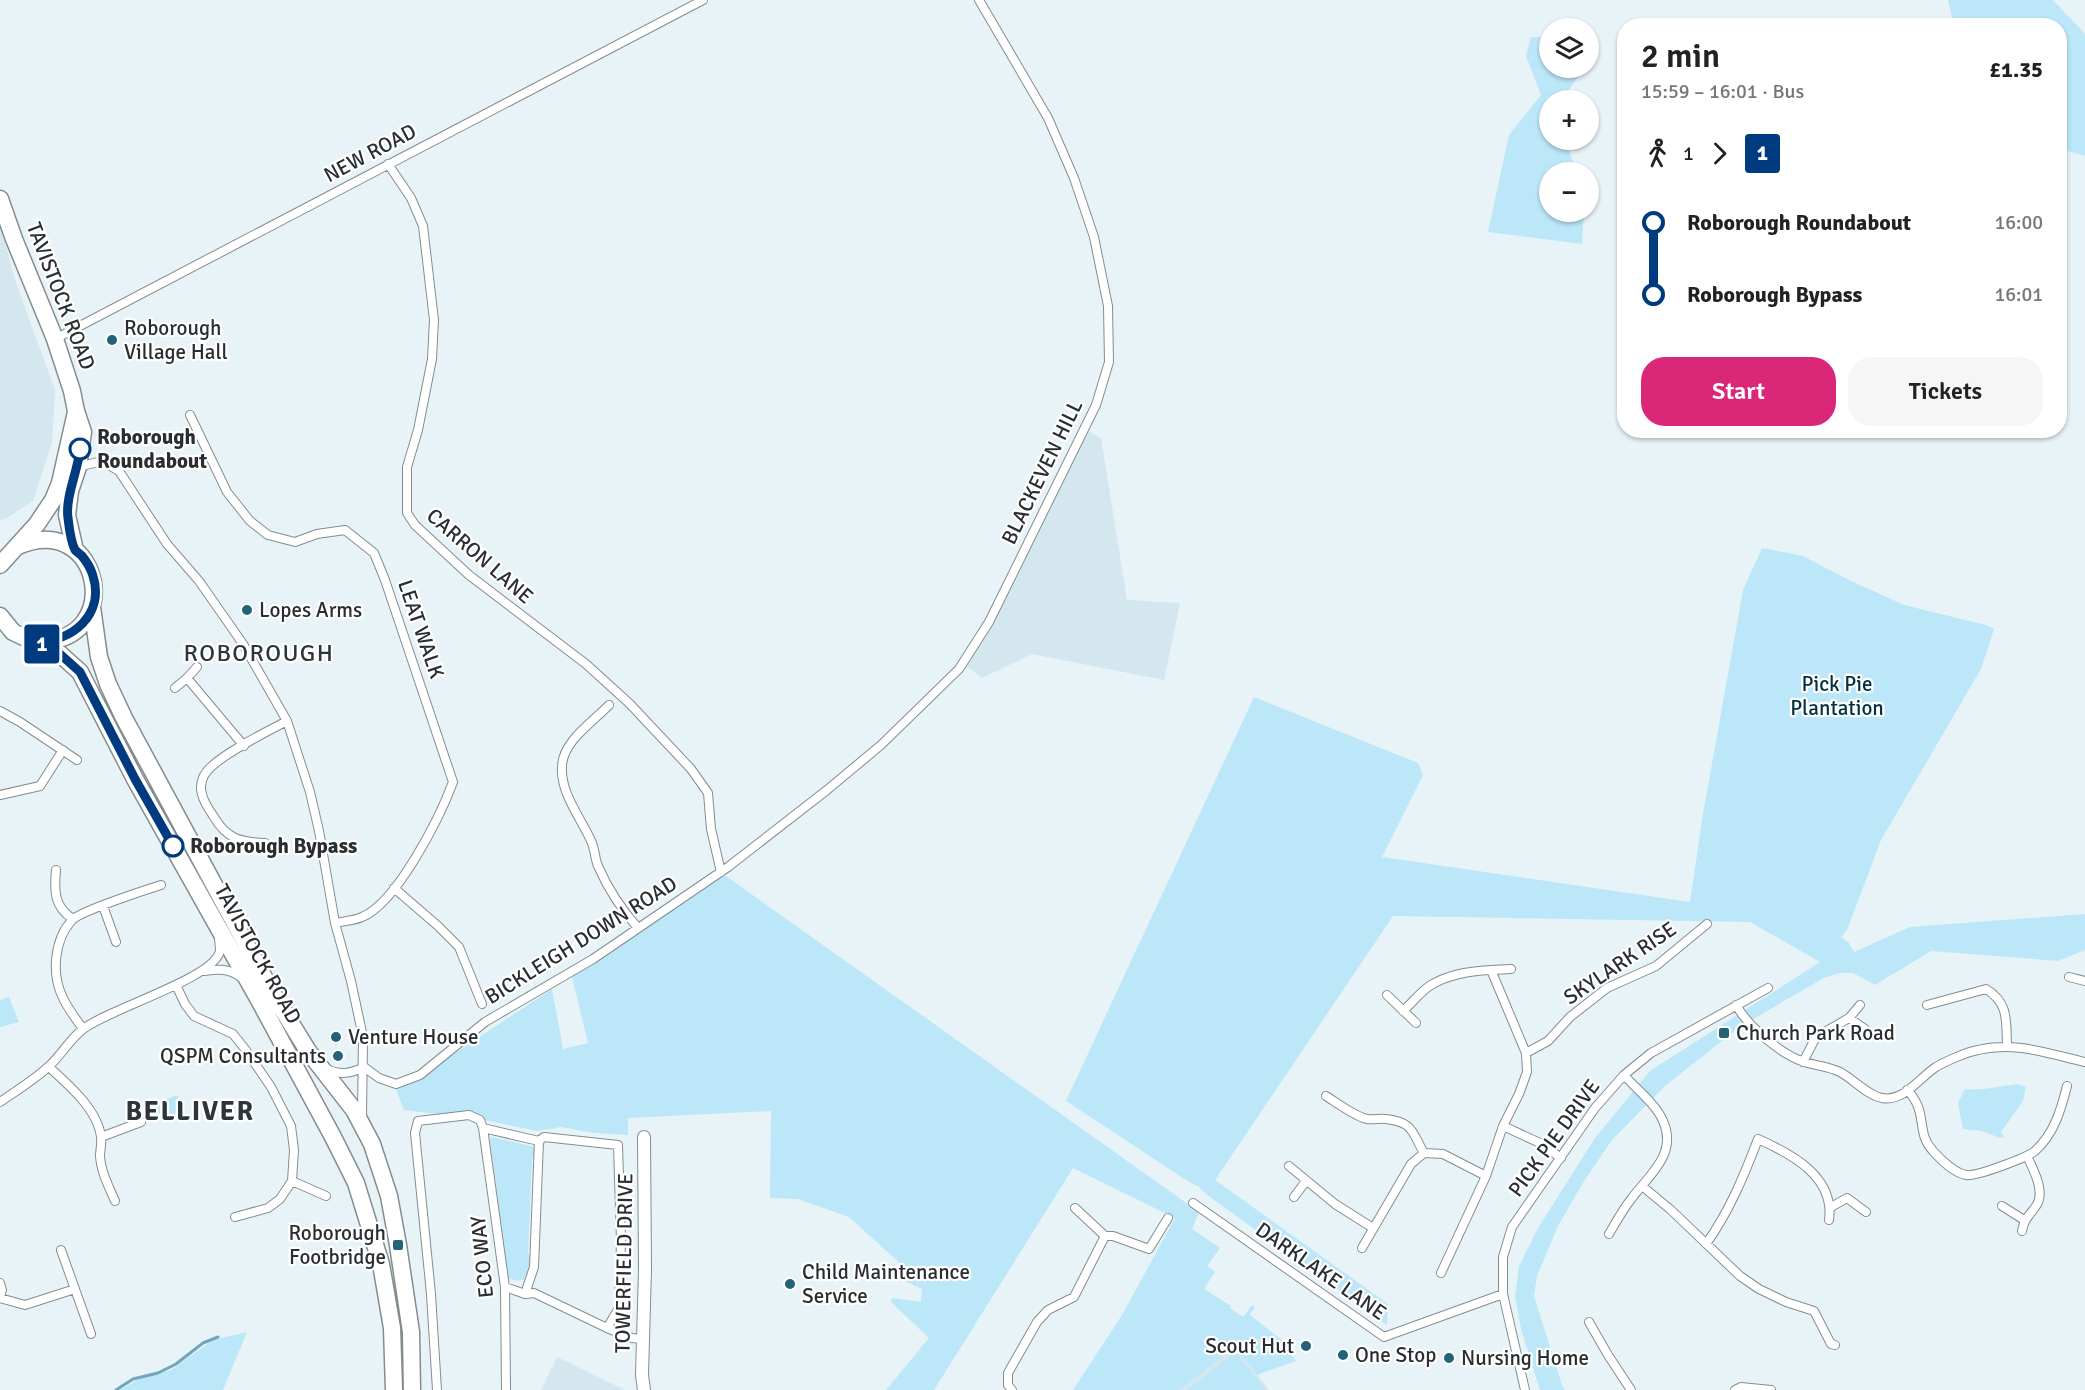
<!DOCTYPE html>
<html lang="en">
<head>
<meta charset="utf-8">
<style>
  body { margin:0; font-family:Signika,sans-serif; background:#f6f6f6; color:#222; height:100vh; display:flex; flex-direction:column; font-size:22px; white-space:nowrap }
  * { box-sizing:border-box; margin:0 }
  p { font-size:20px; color:#767676 }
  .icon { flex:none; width:33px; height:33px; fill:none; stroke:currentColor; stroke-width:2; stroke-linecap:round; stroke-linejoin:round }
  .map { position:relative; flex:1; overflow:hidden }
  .details { position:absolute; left:1617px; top:18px; width:450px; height:420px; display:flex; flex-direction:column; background:#fff; border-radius:24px; box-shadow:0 2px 4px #0004 }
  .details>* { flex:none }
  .badge { padding:0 12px; border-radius:4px; font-size:21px; line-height:39px }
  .tools { position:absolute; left:1539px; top:18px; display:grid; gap:12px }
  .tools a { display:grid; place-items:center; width:60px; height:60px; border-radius:50%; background:#fff; box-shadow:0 2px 4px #0004; font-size:30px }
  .map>.badge { position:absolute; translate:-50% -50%; box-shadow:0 0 0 3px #fff }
  .legs { display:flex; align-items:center; gap:9px; height:66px; padding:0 24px; font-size:20px }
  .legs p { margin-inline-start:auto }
  .headline { display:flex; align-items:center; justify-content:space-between; height:102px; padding:0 24px }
  h1 { font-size:33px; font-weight:600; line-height:45px }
  .cta { display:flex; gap:12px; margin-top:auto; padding:12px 24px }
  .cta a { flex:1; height:69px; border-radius:24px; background:#db2777; color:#fff; font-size:24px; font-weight:600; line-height:69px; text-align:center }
  .cta a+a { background:#f6f6f6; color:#222 }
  ul { padding:0 24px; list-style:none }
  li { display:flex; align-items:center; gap:21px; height:72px; font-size:22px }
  li i { display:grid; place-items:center; width:9px; height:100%; margin:0 8px; background:currentColor }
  li i::after { content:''; width:15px; height:15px; margin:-8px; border:4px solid; border-radius:50%; background:#fff }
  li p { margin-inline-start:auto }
  li:first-child i { background:linear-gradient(#0000 50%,currentColor 0) }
  li:last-child i { background:linear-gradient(currentColor 50%,#0000 0) }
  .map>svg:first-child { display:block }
  .built { fill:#d4e6ee }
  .green { fill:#bbe7f9 }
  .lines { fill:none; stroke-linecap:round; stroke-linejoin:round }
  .stream { stroke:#71a5b9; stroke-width:3 }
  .street-casing { stroke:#838d91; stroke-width:10 }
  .secondary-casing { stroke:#838d91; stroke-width:14 }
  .highway-casing { stroke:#838d91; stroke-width:19 }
  .street { stroke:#fff; stroke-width:8 }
  .secondary { stroke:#fff; stroke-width:12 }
  .highway { stroke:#fff; stroke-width:16 }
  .line-1-casing { stroke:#fff; stroke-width:14 }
  .line-1 { stroke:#003b80; stroke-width:9 }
  .poi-dot { fill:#246278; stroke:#fff; stroke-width:2 }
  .stop-1-dot { fill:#fff; stroke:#003b80; stroke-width:3 }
  .labels { text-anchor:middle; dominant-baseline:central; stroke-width:4.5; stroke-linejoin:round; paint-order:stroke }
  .street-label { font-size:21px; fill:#2a2e30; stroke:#fff }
  .poi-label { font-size:21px; fill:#2a2e30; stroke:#fff; text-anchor:start }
  .stop-label { font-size:21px; font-weight:bold; fill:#2a2e30; stroke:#fff; text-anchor:start }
  .park-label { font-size:21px; fill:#003141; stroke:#fff }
  .quarter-label { font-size:24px; letter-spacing:1.5px; fill:#2d3539; stroke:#fff }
  .district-label { font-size:27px; font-weight:bold; letter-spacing:1.5px; fill:#2d3539; stroke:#fff }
</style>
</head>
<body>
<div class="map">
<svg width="2085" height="1390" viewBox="0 0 2085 1390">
  <rect width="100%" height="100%" fill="#e8f3f8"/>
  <path class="built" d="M0 224 15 280 55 390 52 442 33 501 7 518 0 520Z
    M1088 431 1101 438 1127 600 1180 603 1164 680 1032 654 982 678 967 666 995 620Z
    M1235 1346 1269 1390H1179Z
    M557 1357 625 1390H541Z"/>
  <path class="green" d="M1948 0H2053L2085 34V156L2060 149V26L1954 25Z
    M1531 37H1549L1550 68H1584L1562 100H1550V140H1565L1577 172H1550V212H1584L1582 244 1488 232 1509 135 1541 95 1526 56Z
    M1762 548 1803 556 1849 580 1904 605 1986 625 1994 629 1981 669 1881 840 1847 930 1841 937 1849 943 1854 952 1910 927 2085 914V950L2058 961 1931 951 1875 985 1853 973H1840L1824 978 1741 1026 1665 1086 1612 1140 1584 1181 1558 1226 1537 1276 1534 1296 1562 1385 1565 1390H1540L1521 1329 1515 1296 1519 1266 1538 1228 1595 1138 1650 1071 1820 962 1750 922 1393 916 1215 1180 1388 1304 1387 1325 1206 1194 1199 1187 1186 1180 1066 1101 1254 697 1418 763 1423 775 1382 857 1690 902 1702 820 1743 590Z
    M723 874 1199 1212 1192 1229 1220 1248 1207 1266 1215 1272 1204 1289 1231 1306 1230 1308 1243 1317 1252 1305 1255 1307 1250 1315 1282 1340 1296 1361 1257 1375 1235 1347 1179 1390H1073L1122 1315 1175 1218 1073 1168 934 1390H886L929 1338 891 1302 892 1298 921 1302 922 1289 903 1280V1266L849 1217 798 1199 770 1198 771 1111 628 1118V1135L594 1133 561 1127 537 1131 480 1119 404 1110 395 1087 410 1083 552 989 563 1049 588 1043 572 977Z
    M9 997 19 1022 0 1027V1000Z
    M2018 1084 2026 1087 2023 1101 2001 1132 2004 1137 2000 1138 1982 1131 1963 1129 1958 1103 1965 1089C1983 1091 2000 1086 2018 1084Z
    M177 1095 184 1116 164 1117 151 1105Z
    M492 1137 535 1147 534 1155 532 1160 528 1254 530 1255 528 1274 524 1280C517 1281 514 1281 508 1277L490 1139Z
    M247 1332 223 1390H120L137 1380 171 1370 213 1340Z
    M1235 1352 1266 1390H1187Z"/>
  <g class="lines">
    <path class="stream" d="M116 1390 133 1379 158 1373 176 1364 203 1343 218 1337"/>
    <defs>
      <path id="street" d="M388 164 411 198 423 226 434 320 432 359 418 430 407 467V513L415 525 469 575 586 664 630 704 691 769 708 793 711 829 721 872
        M55 339 703 0
        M190 415 227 492 250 521 268 535 295 542 317 534 345 530 374 553 385 580 453 782C440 817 397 903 362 917 354 921 343 921 335 923
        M78 467 102 461 119 471 167 544 199 581 243 644 287 721 310 792 319 831 335 923 351 981 363 1037 362 1117
        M187 678 197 667
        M175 688 187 678 244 746
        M609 705C593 722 563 741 562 766 560 794 582 819 592 843 595 851 595 859 598 866 608 889 622 910 638 928
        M0 711 20 722 77 760
        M0 795 40 786 63 750
        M265 843C240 842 227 839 214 817 208 808 201 798 201 787 201 784 203 776 205 774 215 757 268 731 287 721
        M56 870C54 891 54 907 73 919
        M394 888 438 926 459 947 482 1004
        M103 906 116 942
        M1491 970 1511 969
        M204 971C219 969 229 968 242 978
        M2069 977 2085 981
        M176 985 185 1004 194 1016 233 1034 245 1049 271 1087 291 1126 294 1150 292 1181 280 1199 268 1208 235 1217
        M1387 995 1416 1023
        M1736 1005C1748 1026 1781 1055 1805 1062 1816 1066 1828 1066 1840 1072 1852 1078 1868 1096 1882 1098 1904 1102 1919 1078 1936 1067 1946 1061 1967 1052 1978 1050 2015 1041 2049 1054 2085 1062
        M1927 1005 1986 989C2009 1003 2006 1021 2007 1045
        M1403 1011C1412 1003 1421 991 1431 985 1449 974 1470 971 1491 970L1526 1053 1527 1072 1519 1094 1503 1126
        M1849 1018 1860 1005
        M83 1029C76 1019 68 1009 63 998 51 974 54 940 72 920 81 911 145 890 161 885
        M1526 1053 1548 1041 1570 1017 1607 988 1656 966 1707 924
        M1803 1062 1816 1037 1849 1018 1865 1029
        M49 1067C68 1084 98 1110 101 1137 102 1144 100 1150 100 1156 101 1172 109 1187 115 1201
        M364 1067 379 1078 396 1084 420 1075 485 1022 593 959 728 867 827 790 881 745 959 669 989 622 1096 405 1109 362 1108 306 1094 237 1074 178 1048 118 979 0
        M326 1069C340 1075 350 1074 364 1067
        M1907 1090C1929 1112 1915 1132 1933 1151 1941 1160 1955 1173 1966 1175 1976 1177 2028 1157 2035 1151 2054 1134 2061 1110 2067 1086
        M1326 1096C1337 1103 1356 1117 1367 1119 1373 1120 1380 1118 1386 1119 1414 1122 1412 1133 1424 1153
        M0 1102C16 1091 34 1080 48 1067 61 1056 69 1040 82 1030 107 1009 214 979 220 951 220 947 219 941 219 937
        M483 1128 539 1141
        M101 1137 141 1122
        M1289 1166 1335 1204 1373 1228
        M292 1181 326 1196
        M1642 1186 1671 1210 1740 1276 1759 1289 1786 1302 1814 1311 1831 1344 1835 1345
        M1294 1197 1306 1181
        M1193 1203 1384 1337 1503 1294
        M2002 1206 2024 1220
        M1831 1207 1847 1198 1866 1212
        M1075 1208 1105 1236
        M2022 1231C2024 1219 2029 1216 2036 1206 2046 1192 2033 1169 2027 1156
        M1609 1234C1616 1222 1623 1209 1632 1198 1649 1175 1678 1154 1663 1121 1656 1104 1636 1089 1624 1075
        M1706 1244C1729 1212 1744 1176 1758 1139 1792 1154 1835 1177 1829 1220
        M1362 1248 1411 1164 1424 1153 1443 1154 1486 1176
        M61 1250 91 1334
        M1441 1273 1486 1176 1503 1126 1540 1143 1561 1158
        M0 1283 2 1290 0 1297
        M505 1287 525 1294 534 1293 607 1328 619 1308 621 1241 618 1145 544 1137 539 1141
        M525 1294 534 1267 539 1141
        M0 1298 25 1305 75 1289
        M1589 1322 1608 1355 1631 1390
        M607 1328 632 1338 642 1339
        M437 1390 431 1294 415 1133 418 1121 469 1115 480 1120 483 1128 505 1287 506 1390
        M1012 1390 1008 1385V1373L1037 1322 1048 1310 1074 1297 1105 1236H1113L1149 1249 1168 1218
        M1525 1390 1503 1294V1257L1512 1227 1595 1108 1624 1075 1651 1053 1768 988
        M1735 1390 1741 1387 1771 1390"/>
      <path id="secondary" d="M644 1137 645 1269 642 1375 644 1390"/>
      <path id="highway" d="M0 199 14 239 55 339 72 391 76 411 83 432 78 467 70 491 67 515 75 550
        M18 546C103 510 126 645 37 641
        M0 565 37 524 53 500 60 483 76 412
        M92 607 99 657 108 684 124 718 273 994 308 1051 354 1110 372 1144 389 1196 398 1245 411 1332 412 1390
        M0 616 13 632 60 654 80 672 135 779 259 1000 333 1137 356 1183 381 1264 392 1328 394 1390"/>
    </defs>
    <use href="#street" class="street-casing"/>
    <use href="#secondary" class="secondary-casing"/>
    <use href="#highway" class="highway-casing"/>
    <use href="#street" class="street"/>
    <use href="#secondary" class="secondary"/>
    <use href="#highway" class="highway"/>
  </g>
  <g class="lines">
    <defs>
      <path id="line-1" d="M80 449C78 471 65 497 68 518 69 527 71 542 75 550 76 551 81 555 82 556 87 562 91 569 93 576 105 614 72 643 36 641L60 654 80 672 135 779 173 846"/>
    </defs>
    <use href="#line-1" class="line-1-casing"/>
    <use href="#line-1" class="line-1"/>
  </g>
  <g class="poi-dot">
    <circle cx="112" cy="340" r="6"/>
    <circle cx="247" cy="610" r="6"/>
    <rect x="1718" y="1027" width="12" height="12" rx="3"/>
    <circle cx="336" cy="1037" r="6"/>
    <circle cx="338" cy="1056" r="6"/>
    <rect x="392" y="1239" width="12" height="12" rx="3"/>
    <circle cx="790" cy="1284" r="6"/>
    <circle cx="1306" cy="1346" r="6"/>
    <circle cx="1343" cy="1355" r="6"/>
    <circle cx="1449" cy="1358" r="6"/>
  </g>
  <g class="stop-1-dot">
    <circle cx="80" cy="449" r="10"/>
    <circle cx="173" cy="846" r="10"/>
  </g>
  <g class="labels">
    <g class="street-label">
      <text transform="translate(370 153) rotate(-28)">NEW ROAD</text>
      <text transform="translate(61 296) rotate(69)">TAVISTOCK ROAD</text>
      <text transform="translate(1042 472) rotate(-64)">BLACKEVEN HILL</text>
      <text transform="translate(480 556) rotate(41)">CARRON LANE</text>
      <text transform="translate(421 629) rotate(71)">LEAT WALK</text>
      <text transform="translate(581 940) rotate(-32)">BICKLEIGH DOWN ROAD</text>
      <text transform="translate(258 954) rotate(61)">TAVISTOCK ROAD</text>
      <text transform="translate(1620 963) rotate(-34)">SKYLARK RISE</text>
      <text transform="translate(1554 1138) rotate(-54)">PICK PIE DRIVE</text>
      <text transform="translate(482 1257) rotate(-96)">ECO WAY</text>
      <text transform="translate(624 1263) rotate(-89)">TOWERFIELD DRIVE</text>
      <text transform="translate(1321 1271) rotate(35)">DARKLAKE LANE</text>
    </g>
    <g class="poi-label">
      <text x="124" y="328">Roborough<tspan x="124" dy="24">Village Hall</tspan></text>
      <text x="259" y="610">Lopes Arms</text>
      <text x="1736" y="1033">Church Park Road</text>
      <text x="348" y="1037">Venture House</text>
      <text x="326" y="1056" text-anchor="end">QSPM Consultants</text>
      <text x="386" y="1233" text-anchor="end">Roborough<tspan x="386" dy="24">Footbridge</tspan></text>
      <text x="802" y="1272">Child Maintenance<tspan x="802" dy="24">Service</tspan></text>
      <text x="1294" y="1346" text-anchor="end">Scout Hut</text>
      <text x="1355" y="1355">One Stop</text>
      <text x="1461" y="1358">Nursing Home</text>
    </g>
    <g class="stop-label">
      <text x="97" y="437">Roborough<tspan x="97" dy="24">Roundabout</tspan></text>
      <text x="190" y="846">Roborough Bypass</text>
    </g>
    <g class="park-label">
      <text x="1837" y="684">Pick Pie<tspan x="1837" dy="24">Plantation</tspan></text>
    </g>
    <g class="quarter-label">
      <text x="259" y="653">ROBOROUGH</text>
    </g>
    <g class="district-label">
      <text x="190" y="1111">BELLIVER</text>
    </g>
  </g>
</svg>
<div class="tools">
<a><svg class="icon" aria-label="layers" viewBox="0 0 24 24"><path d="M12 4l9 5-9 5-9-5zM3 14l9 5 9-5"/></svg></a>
<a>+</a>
<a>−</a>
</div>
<b class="badge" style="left:42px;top:644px;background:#003b80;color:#fff">1</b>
<section class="details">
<div class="headline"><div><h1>2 min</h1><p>15:59 – 16:01 · Bus</p></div><b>£1.35</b></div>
<div class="legs"><svg class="icon" aria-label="walk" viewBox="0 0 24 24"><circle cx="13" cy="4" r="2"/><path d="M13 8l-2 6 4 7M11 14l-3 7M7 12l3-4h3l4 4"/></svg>1<svg class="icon" aria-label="forward" viewBox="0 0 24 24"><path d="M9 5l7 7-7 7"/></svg><b class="badge" style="background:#003b80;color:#fff">1</b></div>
<ul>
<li><i style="color:#003b80"></i><b>Roborough Roundabout</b><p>16:00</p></li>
<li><i style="color:#003b80"></i><b>Roborough Bypass</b><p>16:01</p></li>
</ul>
<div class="cta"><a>Start</a><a>Tickets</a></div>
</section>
</div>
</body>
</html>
